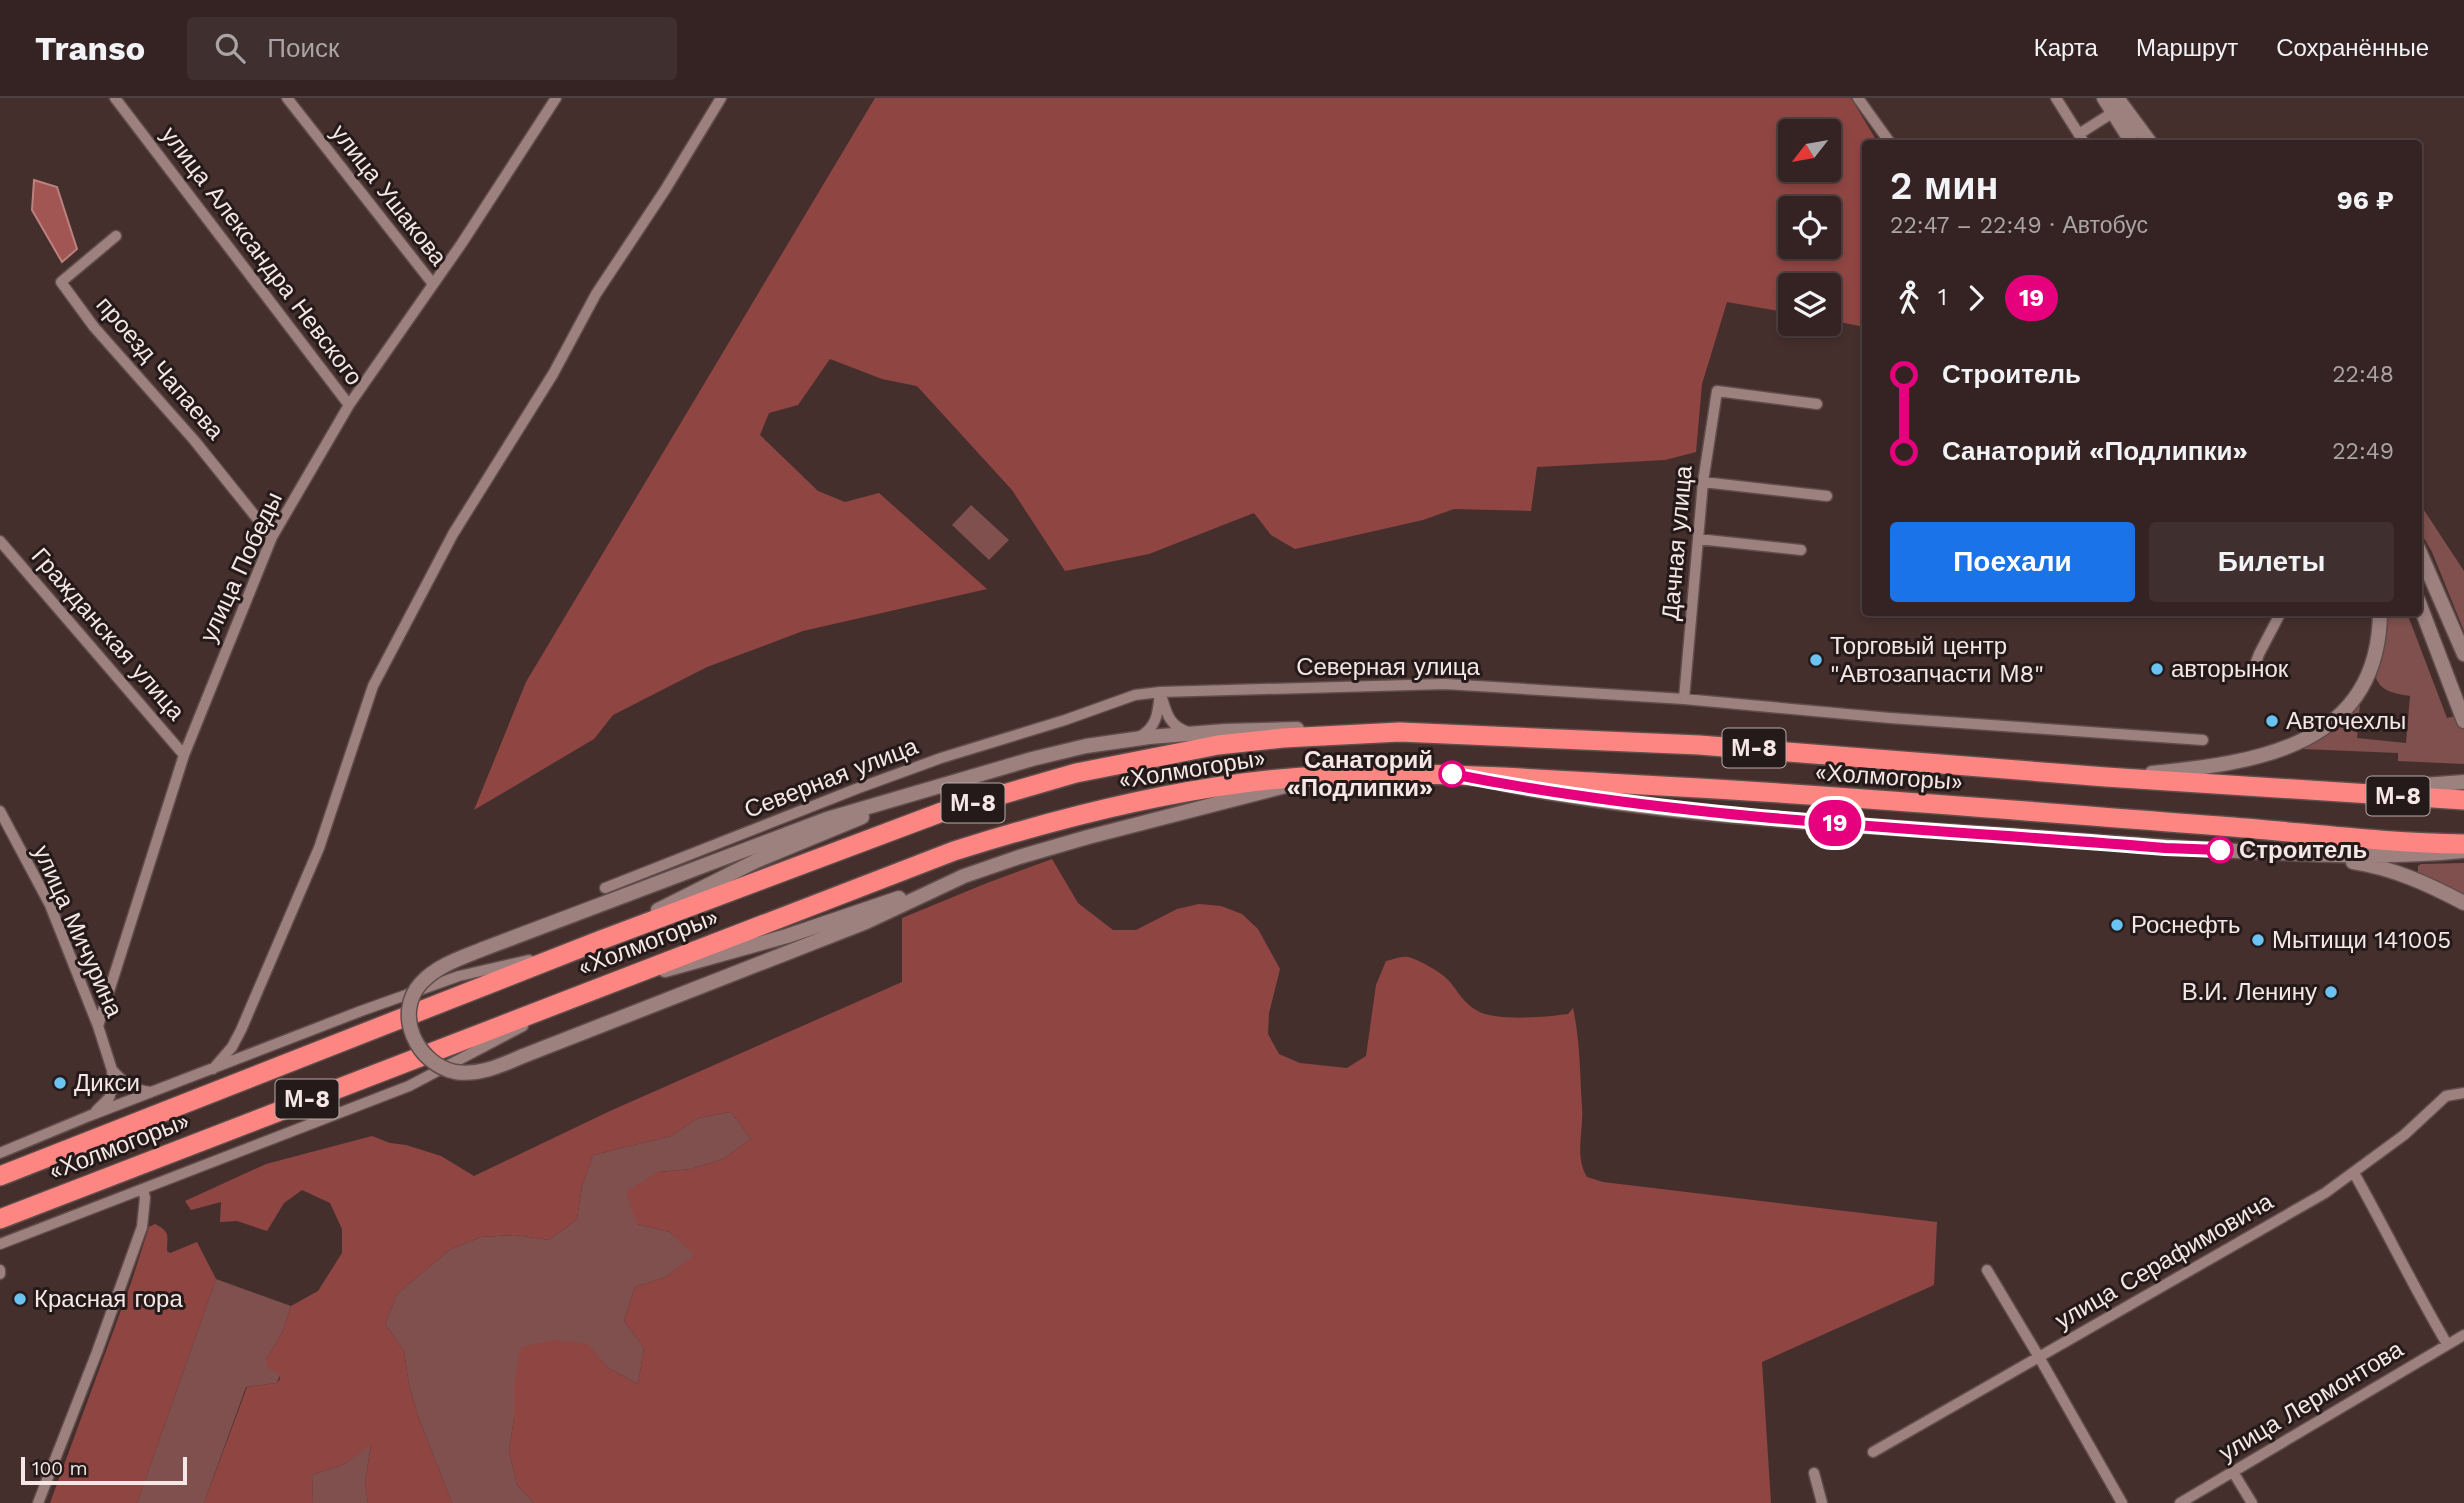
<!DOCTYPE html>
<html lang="ru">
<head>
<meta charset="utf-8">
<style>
  body { margin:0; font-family:"Work Sans",sans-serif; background:#3f2f2f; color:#f1f3f6; height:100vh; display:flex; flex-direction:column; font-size:26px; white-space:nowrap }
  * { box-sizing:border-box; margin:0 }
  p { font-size:23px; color:#a9a4a5 }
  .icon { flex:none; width:38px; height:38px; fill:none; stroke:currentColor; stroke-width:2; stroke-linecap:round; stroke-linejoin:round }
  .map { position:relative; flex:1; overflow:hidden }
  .drawer { position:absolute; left:1862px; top:42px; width:560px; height:476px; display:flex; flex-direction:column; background:#342322; border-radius:7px; box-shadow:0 4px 10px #0003,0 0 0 2px #4e4040 }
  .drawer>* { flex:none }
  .badge { padding:0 14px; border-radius:23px; font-size:24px; line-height:46px }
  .needle { width:46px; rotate:239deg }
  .tools { position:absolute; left:1778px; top:21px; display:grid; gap:14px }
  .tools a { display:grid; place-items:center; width:63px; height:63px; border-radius:7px; background:#342322; box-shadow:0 4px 10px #0003,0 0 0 2px #4e4040; font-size:35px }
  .scale { position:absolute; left:21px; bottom:18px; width:166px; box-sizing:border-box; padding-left:7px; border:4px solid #f6e7e6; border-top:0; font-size:19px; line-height:24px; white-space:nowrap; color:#f6e7e6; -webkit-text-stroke:5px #241a19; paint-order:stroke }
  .map>.badge { position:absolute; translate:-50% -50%; box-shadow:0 0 0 4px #fff }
  .legs { display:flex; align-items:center; gap:10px; height:77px; padding:0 28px; font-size:23px }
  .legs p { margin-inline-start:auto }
  .head { display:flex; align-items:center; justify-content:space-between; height:119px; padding:0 28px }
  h1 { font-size:38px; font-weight:600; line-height:52px }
  .button { display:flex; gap:14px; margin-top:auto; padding:14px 28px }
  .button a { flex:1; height:80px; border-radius:7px; background:#1a73e8; color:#fff; font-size:28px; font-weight:600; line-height:80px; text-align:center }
  .button a+a { background:#3f2f2f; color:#f1f3f6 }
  ul { padding:0 28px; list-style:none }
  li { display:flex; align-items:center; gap:24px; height:77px; font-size:26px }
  li i { display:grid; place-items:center; width:10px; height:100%; margin:0 9px; background:currentColor }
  li i::after { content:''; width:18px; height:18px; margin:-9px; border:5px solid; border-radius:50%; background:#342322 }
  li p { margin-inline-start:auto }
  li:first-child i { background:linear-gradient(#0000 50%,currentColor 0) }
  li:last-child i { background:linear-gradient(currentColor 50%,#0000 0) }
  header { display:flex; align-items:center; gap:42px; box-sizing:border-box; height:98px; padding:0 35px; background:#342322; border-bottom:2px solid #4e4040 }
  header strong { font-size:33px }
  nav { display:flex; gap:38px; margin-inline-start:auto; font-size:24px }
  .search { width:490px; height:63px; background:#3f2f2f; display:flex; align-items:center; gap:18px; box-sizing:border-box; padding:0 24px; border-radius:7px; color:#a9a4a5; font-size:26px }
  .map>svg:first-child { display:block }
  .green { fill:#7f504d }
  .forest { fill:#8f4643; fill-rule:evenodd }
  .water { fill:#a15653; stroke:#ba827f; stroke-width:2 }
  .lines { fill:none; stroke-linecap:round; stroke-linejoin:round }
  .street-casing { stroke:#604d4b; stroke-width:13 }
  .secondary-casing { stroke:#604d4b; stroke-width:17 }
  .highway-casing { stroke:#604d4b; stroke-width:22 }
  .street { stroke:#9c817f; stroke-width:10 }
  .secondary { stroke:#9c817f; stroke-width:14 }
  .highway { stroke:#fe8682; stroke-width:19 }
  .secondary-bridge-casing { stroke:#604d4b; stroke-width:17; stroke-linecap:butt }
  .secondary-bridge { stroke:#9c817f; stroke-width:14 }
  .line-1-casing { stroke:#fff; stroke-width:16 }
  .line-1 { stroke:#e6007e; stroke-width:10 }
  .poi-dot { fill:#6ac3f1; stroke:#241a19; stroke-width:2.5 }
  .stop-1-dot { fill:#fff; stroke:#e6007e; stroke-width:3.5 }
  .labels { text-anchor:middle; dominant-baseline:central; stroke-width:6; stroke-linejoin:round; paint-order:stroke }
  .shield { fill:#241a19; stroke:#b7aaa8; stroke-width:2 }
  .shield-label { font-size:23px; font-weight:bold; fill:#f6e7e6 }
  .street-label { font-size:24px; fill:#f6e7e6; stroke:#241a19 }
  .poi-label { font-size:24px; fill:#f6e7e6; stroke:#241a19; text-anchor:start }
  .stop-label { font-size:24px; font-weight:bold; fill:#f6e7e6; stroke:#241a19; text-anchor:end }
</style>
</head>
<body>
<header>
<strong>Transo</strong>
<div class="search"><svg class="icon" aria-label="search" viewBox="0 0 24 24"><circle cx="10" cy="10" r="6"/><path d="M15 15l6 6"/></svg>Поиск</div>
<nav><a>Карта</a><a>Маршрут</a><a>Сохранённые</a></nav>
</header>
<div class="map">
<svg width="2464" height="1405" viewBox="0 0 2464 1405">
  <rect width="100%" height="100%" fill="#452f2d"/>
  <path class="green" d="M2418 403 2464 473V533L2432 454 2419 432Z
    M971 407 1009 442 989 462 952 427Z
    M2387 515H2407L2447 620 2464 616V666L2398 663V655L2303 651 2336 631 2360 605 2357 640 2406 645 2410 598C2397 596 2381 594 2376 580L2385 535Z
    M2464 765V798L2418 774V768L2421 766Z
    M731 1014 751 1041 723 1061 691 1071 658 1074 637 1126 670 1134 695 1157 666 1179 635 1189 624 1223 644 1250 638 1286 608 1270 586 1245 514 1320 509 1353 517 1387 534 1405H452L418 1318 409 1287 404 1253 385 1226 397 1196 449 1152 481 1139 515 1137 549 1142 577 1121 582 1088 593 1057 671 1038 698 1020Z
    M216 1181 291 1208 282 1235 266 1262 280 1277 277 1285 246 1289 204 1405H137Z
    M371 1346 365 1385 368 1405H313L312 1377 344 1366Z"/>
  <path class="forest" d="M875 0H1851L1878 45 1866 46 1865 229 1829 222V187H1790V215L1727 204 1702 286 1696 354 1665 362 1537 369 1531 413 1454 411 1423 422 1295 451 1271 437 1254 415 1149 456 1065 473 1012 392 917 288 882 281 830 261 798 307 769 315 760 337 818 393 845 404 879 395 987 491 803 533 707 569 613 617 594 641 474 712 526 584ZM1790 33H1829V72H1790ZM1790 110H1829V149H1790Z
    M1052 761 1078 805 1113 832H1136L1177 811 1199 806 1221 808 1242 816 1258 831 1280 871 1269 915 1268 936 1279 956 1300 965 1347 970 1366 958 1376 887 1386 863C1392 862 1401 858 1407 859 1417 860 1444 876 1450 884 1458 894 1464 905 1476 912 1494 924 1547 919 1568 916L1573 910C1580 942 1580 976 1582 1009 1584 1033 1574 1057 1587 1079L1603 1084 1937 1124 1934 1187 1762 1264 1771 1405H534L517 1387 509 1353 514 1320V1284L521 1249 553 1242 587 1245 608 1270 638 1286 644 1250 624 1223 635 1189 666 1179 694 1157 670 1134 637 1126 626 1094 658 1074 691 1071 723 1061 751 1041 731 1014 698 1020 671 1038 593 1057 582 1088 577 1121 549 1142 515 1137 481 1139 449 1152 397 1196 385 1226 404 1253 409 1287 418 1318 452 1405H368L365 1385 371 1347 344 1366 312 1377 313 1405H204L247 1289 277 1285 280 1281 279 1276 268 1270 266 1262 282 1235 291 1208 318 1193 342 1155V1131L330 1105 302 1092 284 1105 267 1133 237 1123 220 1124 221 1104 191 1112 185 1103 266 1066 372 1038 390 1045 406 1047 441 1058 474 1078 610 1013 902 884V820L987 785Z
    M155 1126C171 1134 167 1138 167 1153L170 1155 197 1144 216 1181 137 1405H50L131 1185 149 1129Z"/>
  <path class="water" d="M34 82 57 89 77 151 62 164 32 112Z"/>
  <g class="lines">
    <defs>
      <path id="street" d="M115 0 349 307
        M287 0 433 186
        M1858 0 1891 46
        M2056 0 2085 46
        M2079 36 2112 15
        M116 138 61 184 94 229 194 342 272 439
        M1703 384 1827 398
        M1698 441 1801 452
        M0 443 184 657
        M2255 567 2259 556 2281 514
        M1162 600C1167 617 1170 628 1188 634
        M1684 601 1703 384 1717 293 1817 306
        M1139 639C1158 629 1158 613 1160 594
        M0 713 50 807 98 928 112 972 113 988 109 1000 96 1013
        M605 790 856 691 941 660 1065 622 1135 597 1160 594 1445 586 1684 601 1890 620 2203 642
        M98 928 184 657 272 439 349 307 462 145 556 0
        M213 971 232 949 241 932 319 750 373 588 453 436 553 276 596 196 665 92 721 0
        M112 972C123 984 132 992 150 994
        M0 1055 89 1018 361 913 459 878 529 862
        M2354 1075C2386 1132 2414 1190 2447 1246
        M0 1146 409 988 523 928
        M0 1172V1176
        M1987 1172 2039 1259 2122 1405
        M1873 1354 2325 1095 2404 1037 2446 998 2464 995
        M2233 1374 2252 1405
        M1814 1375 1822 1405
        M38 1405 97 1254 142 1129 145 1100 143 1091
        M2180 1405 2464 1237"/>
      <path id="secondary" d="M2104 0 2133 46
        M2117 0 2151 46
        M2418 450 2464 556
        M2418 502 2464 623
        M2152 675C2257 665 2379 648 2380 514
        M1503 686C1672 720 1847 726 2019 738 2098 744 2177 750 2256 754 2325 757 2394 760 2462 753
        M2382 690 2464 684
        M2353 764C2393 770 2428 786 2464 805
        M658 812 756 763 862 719
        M483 851 827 721 1032 661 1086 648 1149 639 1225 633 1297 631
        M665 872 787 838 899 800
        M523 958 866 824 964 778 1019 759 1088 739 1289 687"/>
      <path id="highway" d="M0 1078 601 842 942 714 1076 675 1218 647 1283 640 1400 634 1699 647 2106 679 2464 702
        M0 1121 954 753C1049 723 1144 698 1243 685 1371 668 1498 679 1625 686 1824 696 2022 713 2220 728 2301 734 2382 745 2464 746"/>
    </defs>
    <use href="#street" class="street-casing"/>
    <use href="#secondary" class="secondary-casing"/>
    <use href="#highway" class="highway-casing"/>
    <use href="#street" class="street"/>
    <use href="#secondary" class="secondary"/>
    <use href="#highway" class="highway"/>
    <defs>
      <path id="secondary-bridge" d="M483 851C461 860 438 867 421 885 393 916 417 966 455 974 479 978 502 967 523 958"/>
    </defs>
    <use href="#secondary-bridge" class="secondary-bridge-casing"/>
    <use href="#secondary-bridge" class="secondary-bridge"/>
  </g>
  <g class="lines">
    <defs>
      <path id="line-1" d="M1452 676C1687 723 1927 730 2165 750L2220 752"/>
    </defs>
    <use href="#line-1" class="line-1-casing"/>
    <use href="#line-1" class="line-1"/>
  </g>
  <g class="poi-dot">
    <circle cx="1816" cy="562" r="7"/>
    <circle cx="2157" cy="571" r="7"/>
    <circle cx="2272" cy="623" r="7"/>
    <circle cx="2117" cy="827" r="7"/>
    <circle cx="2258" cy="842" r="7"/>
    <circle cx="2331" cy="894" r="7"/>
    <circle cx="60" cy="985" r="7"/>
    <circle cx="20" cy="1201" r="7"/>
  </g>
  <g class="stop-1-dot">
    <circle cx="1452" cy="676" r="12"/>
    <circle cx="2220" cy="752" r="12"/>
  </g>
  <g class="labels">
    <g class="shield">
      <rect x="1722.5" y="630.5" width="63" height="39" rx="5"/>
      <rect x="2366.5" y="678.5" width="63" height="39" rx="5"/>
      <rect x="941.5" y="685.5" width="63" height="39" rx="5"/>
      <rect x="275.5" y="981.5" width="63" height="39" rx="5"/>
    </g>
    <g class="shield-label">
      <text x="1754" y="650">М-8</text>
      <text x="2398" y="698">М-8</text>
      <text x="973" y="705">М-8</text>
      <text x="307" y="1001">М-8</text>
    </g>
    <g class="street-label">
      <text transform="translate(389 97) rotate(52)">улица Ушакова</text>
      <text transform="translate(262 158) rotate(53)">улица Александра Невского</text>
      <text transform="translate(160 270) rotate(49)">проезд Чапаева</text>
      <text transform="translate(1677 445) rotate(-85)">Дачная улица</text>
      <text transform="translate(241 469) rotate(-65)">улица Победы</text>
      <text transform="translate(108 536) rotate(49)">Гражданская улица</text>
      <text x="1388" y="569">Северная улица</text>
      <text transform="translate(1192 671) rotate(-9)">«Холмогоры»</text>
      <text transform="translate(1889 679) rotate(4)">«Холмогоры»</text>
      <text transform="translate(831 680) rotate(-21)">Северная улица</text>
      <text transform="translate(78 833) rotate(66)">улица Мичурина</text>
      <text transform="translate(648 844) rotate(-21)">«Холмогоры»</text>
      <text transform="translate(119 1048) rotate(-21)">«Холмогоры»</text>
      <text transform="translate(2164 1163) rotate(-30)">улица Серафимовича</text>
      <text transform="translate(2311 1303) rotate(-31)">улица Лермонтова</text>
    </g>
    <g class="poi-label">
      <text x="1830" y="548">Торговый центр<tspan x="1830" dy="28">"Автозапчасти М8"</tspan></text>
      <text x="2171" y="571">авторынок</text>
      <text x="2286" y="623">Авточехлы</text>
      <text x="2131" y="827">Роснефть</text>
      <text x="2272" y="842">Мытищи 141005</text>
      <text x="2317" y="894" text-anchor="end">В.И. Ленину</text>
      <text x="74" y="985">Дикси</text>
      <text x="34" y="1201">Красная гора</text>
    </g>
    <g class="stop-label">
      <text x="1433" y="662">Санаторий<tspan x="1433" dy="28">«Подлипки»</tspan></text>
      <text x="2239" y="752" text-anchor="start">Строитель</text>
    </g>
  </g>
</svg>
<div class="tools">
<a><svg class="needle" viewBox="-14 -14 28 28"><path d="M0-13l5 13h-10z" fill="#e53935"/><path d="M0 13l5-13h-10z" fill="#a9a4a5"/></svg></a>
<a><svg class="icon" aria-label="locate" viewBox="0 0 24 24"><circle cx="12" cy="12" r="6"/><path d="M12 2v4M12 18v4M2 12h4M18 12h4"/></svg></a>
<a><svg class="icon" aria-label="layers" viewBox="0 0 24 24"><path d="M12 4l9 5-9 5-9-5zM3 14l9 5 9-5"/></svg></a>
</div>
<div class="scale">100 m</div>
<b class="badge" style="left:1835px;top:725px;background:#e6007e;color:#fff">19</b>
<section class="drawer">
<div class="head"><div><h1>2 мин</h1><p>22:47 – 22:49 · Автобус</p></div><b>96 ₽</b></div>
<div class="legs"><svg class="icon" aria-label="walk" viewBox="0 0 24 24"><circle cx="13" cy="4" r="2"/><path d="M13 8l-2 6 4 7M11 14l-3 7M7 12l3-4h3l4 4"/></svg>1<svg class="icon" aria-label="forward" viewBox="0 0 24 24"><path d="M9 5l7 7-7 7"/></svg><b class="badge" style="background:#e6007e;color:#fff">19</b></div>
<ul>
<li><i style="color:#e6007e"></i><b>Строитель</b><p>22:48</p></li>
<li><i style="color:#e6007e"></i><b>Санаторий «Подлипки»</b><p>22:49</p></li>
</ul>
<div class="button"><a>Поехали</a><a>Билеты</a></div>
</section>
</div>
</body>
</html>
